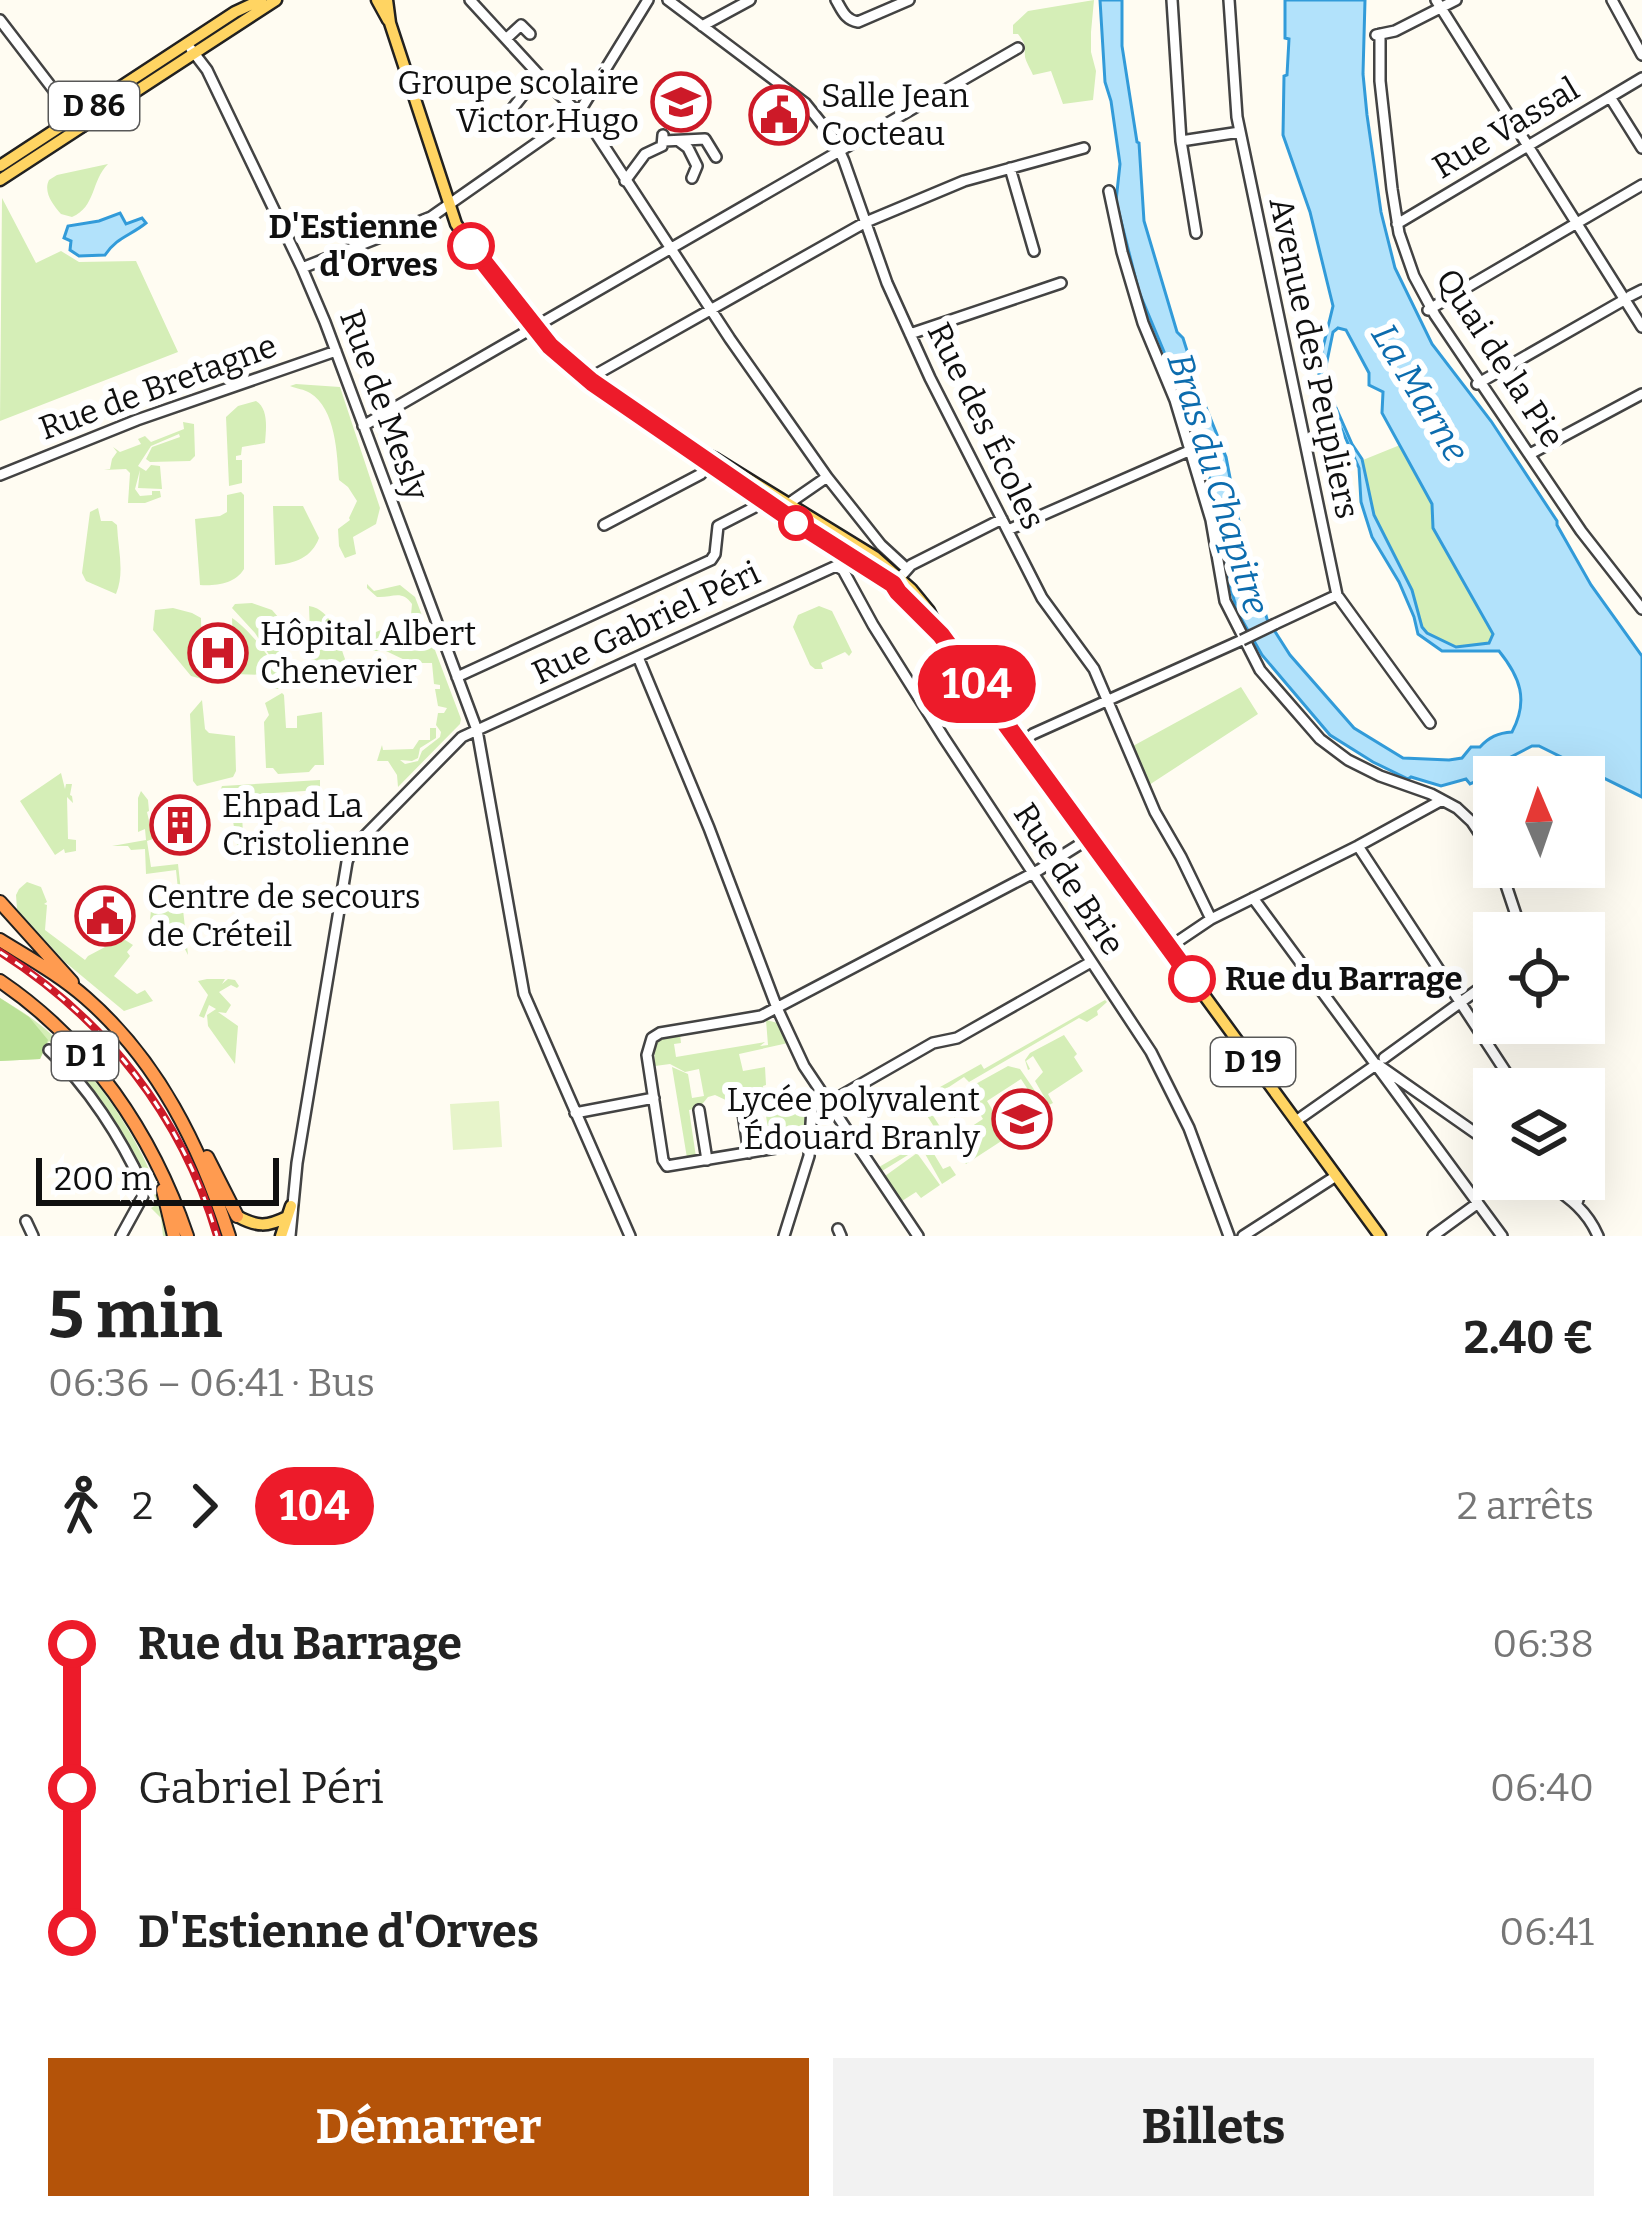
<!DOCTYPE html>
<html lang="fr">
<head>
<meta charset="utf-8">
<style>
  body { margin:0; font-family:Bitter,serif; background:#f2f2f2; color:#222; height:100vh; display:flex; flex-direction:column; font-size:45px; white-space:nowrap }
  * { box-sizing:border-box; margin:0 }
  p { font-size:39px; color:#767676 }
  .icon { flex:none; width:66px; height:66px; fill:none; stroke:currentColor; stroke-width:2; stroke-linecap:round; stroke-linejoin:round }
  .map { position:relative; height:1236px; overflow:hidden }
  .side { display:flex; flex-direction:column; background:#fff; flex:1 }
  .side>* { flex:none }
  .badge { padding:0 24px; border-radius:39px; font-size:42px; line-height:78px }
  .needle { width:78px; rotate:358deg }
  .tools { position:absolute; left:1473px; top:756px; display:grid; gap:24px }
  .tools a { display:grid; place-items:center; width:132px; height:132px; border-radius:0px; background:#fff; box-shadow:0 12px 48px #0002; font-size:60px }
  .scale { position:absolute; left:36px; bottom:30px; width:243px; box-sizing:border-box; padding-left:12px; border:6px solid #101010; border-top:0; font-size:33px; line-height:42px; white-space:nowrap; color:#101010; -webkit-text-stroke:9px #fff; paint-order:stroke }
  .map>.badge { position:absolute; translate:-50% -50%; box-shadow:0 0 0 6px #fff }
  .legs { display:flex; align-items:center; gap:18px; height:132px; padding:0 48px; font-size:39px }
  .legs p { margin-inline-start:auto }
  .head { display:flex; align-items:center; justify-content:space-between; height:204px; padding:0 48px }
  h1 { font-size:66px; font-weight:700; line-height:90px }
  .action { display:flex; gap:24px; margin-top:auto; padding:24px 48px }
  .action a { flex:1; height:138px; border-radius:0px; background:#b45309; color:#fff; font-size:48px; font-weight:700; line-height:138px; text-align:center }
  .action a+a { background:#f2f2f2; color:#222 }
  ul { padding:0 48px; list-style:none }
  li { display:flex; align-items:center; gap:42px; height:144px; font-size:45px }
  li i { display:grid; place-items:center; width:18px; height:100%; margin:0 15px; background:currentColor }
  li i::after { content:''; width:30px; height:30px; margin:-15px; border:9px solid; border-radius:50%; background:#fff }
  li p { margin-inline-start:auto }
  li:first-child i { background:linear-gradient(#0000 50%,currentColor 0) }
  li:last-child i { background:linear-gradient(currentColor 50%,#0000 0) }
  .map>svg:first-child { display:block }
  .green { fill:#d5eeb7 }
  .forest { fill:#b9e095 }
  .pitch { fill:#e7f4ca }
  .water { fill:#b2e2fb; stroke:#329bd9; stroke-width:3; fill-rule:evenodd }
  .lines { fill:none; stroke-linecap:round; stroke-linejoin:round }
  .minor-casing { stroke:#434343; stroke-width:14 }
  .major-casing { stroke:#212121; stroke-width:15 }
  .highway-casing { stroke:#212121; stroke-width:16 }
  .minor { stroke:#fff; stroke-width:9 }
  .major { stroke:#ffd462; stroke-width:10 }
  .highway { stroke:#ff9b50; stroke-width:12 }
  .rail-casing { stroke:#cd1a28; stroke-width:8 }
  .rail { stroke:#fff; stroke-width:3; stroke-dasharray:9; stroke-linecap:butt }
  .minor-bridge-casing { stroke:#434343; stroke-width:14; stroke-linecap:butt }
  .minor-bridge { stroke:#fff; stroke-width:9 }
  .line-1-casing { stroke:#fff; stroke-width:27 }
  .line-1 { stroke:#ed1b2a; stroke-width:18 }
  .stop-1-dot { fill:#fff; stroke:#ed1b2a; stroke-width:6 }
  .labels { text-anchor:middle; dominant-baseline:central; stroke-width:12; stroke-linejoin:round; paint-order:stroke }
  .shield { fill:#fff; stroke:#585858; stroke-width:3 }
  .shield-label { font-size:30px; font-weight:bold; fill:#101010 }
  .poi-label { font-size:33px; fill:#101010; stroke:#fff; text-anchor:start }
  .street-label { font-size:33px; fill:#101010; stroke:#fff }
  .stop-label { font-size:33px; font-weight:bold; fill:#101010; stroke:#fff; text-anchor:end }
  .water-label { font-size:36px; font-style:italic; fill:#0c6cae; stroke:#fff }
</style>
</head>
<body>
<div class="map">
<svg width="1642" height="1236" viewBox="0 0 1642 1236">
  <rect width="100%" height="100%" fill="#fffcf2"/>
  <path class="green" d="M1094 0 1091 32V52L1096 71 1093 100 1063 104 1051 71 1033 75C1031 70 1026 62 1025 57 1024 44 1027 46 1018 34H1013V25L1028 11Z
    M108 164C91 181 96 207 72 217L61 214C53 205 43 192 49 180L57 175Z
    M2 198 36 263 61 251 79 262 136 261 178 352 0 421Z
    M296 384 340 387 380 508 376 524 353 537 356 554 345 558 339 546 338 529 350 520 349 518 357 501 348 487 339 480C337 454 336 409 310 393 304 389 297 389 290 386Z
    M256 401C269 409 266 429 265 443L242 447 241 455 236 456V460H242V483L229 486 226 417 238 406Z
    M183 422 194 424 195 456 190 461 150 462 146 459 152 447 180 437 179 434 151 446 138 466 146 471 151 465 160 466 162 489 138 488 140 470 135 489 140 496 152 495V491H160L161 497 145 503H128L130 473 126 469 104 470 110 469 112 459 117 452 113 447 120 452 141 444 138 439 145 436 151 442 184 429Z
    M1400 445 1432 504V524L1493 634 1489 643 1457 647 1427 633 1422 627 1412 590 1374 515 1363 460Z
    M241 492 244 495V569C235 584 216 586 200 585L195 519 220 516 227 512V495Z
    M273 506H303L319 538C312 557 295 564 275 565Z
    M98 508 101 521H112L117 525C118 549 125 573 116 594L86 581 82 573 90 512Z
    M367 584 374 591 400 585 415 597 461 719 460 724 398 787 397 775 388 761H377L382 745 383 750 413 749 419 740H430V728H436V738L420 748 418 758 412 761 400 760 405 764 418 761 422 751 440 737 441 732 436 725 438 713H444L447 708 438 706 435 689H440V685L434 684 432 663H411L386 651H362L351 647 352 641 405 621 411 615 412 604C402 589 392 598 377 597L367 588Z
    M252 603 272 610 279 618V663L273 661 255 633 232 608 235 604Z
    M309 606C333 610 338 639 345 659L343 664 315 666 311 662Z
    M819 606 832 611 852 652 849 656 845 652 821 663 823 669H815L810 665 793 627 798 615Z
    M173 608 192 613 201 618 202 679 191 676 153 630 155 610Z
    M232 618C249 629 279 665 281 685L278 689 271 688 268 675 234 674Z
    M1241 687 1258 714 1149 785 1133 746Z
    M282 693 284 695 286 728H297V716L322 712 324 765H315L309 772 278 774 273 768H266L264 722 269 715 265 703Z
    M202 700 205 729 209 733 235 736 236 771 233 777 197 786 193 781 190 714Z
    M61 773 65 789 66 784H72L70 795 72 796 73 803 67 797 68 839 76 840V851L65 853 64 849 55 855 20 801Z
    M320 780V790L241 795 243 834 248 842 256 846 281 840 307 843V850L239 857 228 791H220L222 786Z
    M141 791 148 800 149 811 147 812 153 839 147 841 151 867 178 864 188 955 175 930 154 915 150 920 152 900 179 899 176 870 146 874 145 849 131 850 128 846H112L146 840 145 829 138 832V798Z
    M27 882 41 887 47 902 44 904 47 905 45 930 85 960 88 956 122 938 133 945 127 952 130 956 114 976 137 994 145 990 153 1001 124 1011 65 962 17 909 16 895 19 889Z
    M207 979H225L222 984 228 979 235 980 239 986 237 988 231 985 219 992 231 1005 226 1013 218 1012 238 1026 235 1064 208 1026 207 1015 216 1009 209 1005 204 1018 199 1016 208 995 198 981Z
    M0 998C13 1006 27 1014 39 1024 97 1069 159 1163 170 1236H163L161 1218 151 1208 158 1204C133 1142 95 1089 49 1041L40 1059 0 1061Z
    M1105 1000 1107 1002 1097 1011 1098 1015 1087 1022 1079 1018 969 1082 964 1077 925 1103 944 1133 882 1171 879 1167 938 1133 917 1100 981 1064 984 1069Z
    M766 1020 778 1023 788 1043 739 1054 743 1071 765 1067 766 1085 763 1086 765 1104 808 1096 804 1132 795 1140 786 1141 784 1136 770 1140 764 1104 752 1106V1113L748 1114 745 1098 730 1102 715 1095 708 1097 699 1108 689 1110 696 1157 687 1158 672 1067 688 1074 692 1098 704 1096 699 1069 685 1072 670 1064 655 1066 654 1044 660 1039 680 1034 681 1043 674 1044 676 1057 765 1042 760 1046 768 1045Z
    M1064 1035 1077 1054 1074 1057 1083 1071 1048 1094 1053 1103 1049 1105 1035 1081 1043 1072 1033 1056 1026 1061 1030 1069 1028 1070 1025 1060 1030 1053Z
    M1008 1066 1020 1069 1046 1107 1037 1113 1034 1108 1038 1105 1021 1079 987 1101 1003 1127 1016 1120 1027 1137 1013 1146 1006 1138 966 1164 948 1138 931 1149 943 1169 950 1166 956 1175 942 1184 924 1152 962 1125 966 1130 983 1119 969 1097 951 1108 957 1122 949 1109V1104L972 1086Z
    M917 1153 940 1185 921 1198 916 1192 902 1201 885 1176Z"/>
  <path class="forest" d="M0 998 29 1017 48 1040 40 1059 0 1061Z"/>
  <path class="pitch" d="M499 1101 502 1147 453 1150 450 1104Z"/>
  <path class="water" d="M1100 0H1122V46L1137 142 1139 143 1144 221 1177 332 1183 338 1201 395 1226 457 1237 514 1267 619 1290 655 1354 728 1403 758 1449 760 1462 758 1471 747H1480C1489 737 1498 733 1512 732 1529 700 1520 677 1499 651H1442L1418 634 1414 617 1399 582 1372 537 1361 502 1359 468 1319 379V364L1333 306 1310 212 1283 135 1284 76 1287 75 1289 39 1285 38V0H1365L1363 74 1367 115 1381 212 1395 268 1432 344 1491 421 1557 521V525L1591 585 1642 656V797L1539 746H1532L1486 770 1484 778 1470 784 1466 779 1441 786 1411 777 1408 779 1373 762 1330 735 1262 655 1238 613 1225 570 1212 486 1193 421 1139 292 1116 201 1120 164 1111 101 1105 82ZM1338 328 1346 330 1369 373V385L1383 392 1382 413 1432 504 1433 528 1493 634 1489 643 1456 647 1427 633 1422 627 1412 590 1374 515 1362 459 1352 444 1326 385 1325 371 1333 332Z
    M120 213 126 224 142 218 146 223C130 236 117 237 105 255L79 256 70 250 71 241 64 238 68 226 99 221Z"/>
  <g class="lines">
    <defs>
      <path id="minor" d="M470 0 539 75 589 123 730 339 827 477
        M668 0 805 103 834 139 844 161 887 283 930 378 1042 598 1094 669 1155 812 1181 857 1211 919
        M836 0C842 10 845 20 858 22L909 0
        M1172 0 1181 141 1196 233
        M1229 0 1237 117 1337 595 1430 723
        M1436 0 1642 327
        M1612 0 1642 55
        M0 20 82 127
        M702 26 750 0
        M1380 34V81L1392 189 1399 233 1414 276 1435 315 1581 531 1642 609
        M1376 35 1395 31 1456 0
        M506 39 521 25 530 34
        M191 49 207 70 302 268 325 322 477 730 524 994 630 1236
        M1610 97 1642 148
        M508 114 539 75
        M664 141 705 139 716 157
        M1181 141 1240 132
        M680 142 688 148 697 166 692 178
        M1010 168 1034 251
        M625 181 645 154 662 146 663 135
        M1109 191 1122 252 1143 323 1175 400 1211 520 1225 601 1260 670 1320 739 1348 760 1380 776 1431 794 1457 808 1472 822 1494 855
        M1397 224 1642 78
        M302 268 431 217 578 114 648 0
        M1630 296 1642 290
        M1428 310 1642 185
        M910 334 1061 283
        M595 375 866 222 964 181 1084 148
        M1477 384 1624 300
        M363 426 1018 48
        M1530 454 1642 394
        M0 475 137 420 336 351
        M788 504 827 477 881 545 907 569
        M604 525 701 474 709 464
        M1008 530 1191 450
        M836 566 843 570 873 625 944 738 1151 1052 1189 1128 1229 1236
        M895 583 911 565 1002 519
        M1275 624 1337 595
        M638 657 709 828 777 1008 804 1066 918 1236
        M457 677 711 560 715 554 718 526 753 508 761 499
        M1021 743 1033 734 1242 640
        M1358 846 1517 1089
        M1500 867 1522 933
        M1253 898 1502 1236
        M1168 948 1211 919 1358 846 1442 800
        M49 1050C88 1086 121 1138 143 1186V1196L121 1236
        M1384 1058 1494 978
        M741 1100 749 1153
        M830 1102 933 1043 957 1038 1091 962
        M699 1110 707 1160
        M575 1113 654 1098
        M1296 1121 1377 1064 1494 1146
        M810 1139 794 1145 667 1166 663 1160 647 1055 652 1038 660 1033 761 1016 1039 870 1090 838
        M1542 1179C1566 1196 1586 1208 1598 1236
        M1575 1179 1581 1190 1577 1203
        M26 1221 33 1236
        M838 1229 841 1236
        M290 1236 297 1163 347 862 352 849 462 737 836 566
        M784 1236 809 1156 812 1108 823 1096
        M1243 1236 1336 1176
        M1433 1236 1478 1203"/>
      <path id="major" d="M377 0 388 20
        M387 0 390 23 456 224 485 266 550 346 618 402 686 445 714 458 875 557 911 589 929 611 941 635 1380 1236
        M0 166 235 12 261 0
        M0 180 276 0
        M700 456 791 519 893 583 898 592 930 624
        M237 1216C257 1227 267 1227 287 1217
        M281 1236 291 1206"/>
      <path id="highway" d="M0 902 72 982
        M0 940C29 958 60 975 86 998 158 1061 200 1146 229 1236
        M0 981C90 1042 152 1133 187 1236
        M207 1157 237 1216
        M163 1190 174 1236"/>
    </defs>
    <use href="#minor" class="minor-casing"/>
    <use href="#major" class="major-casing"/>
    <use href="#highway" class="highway-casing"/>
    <use href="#minor" class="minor"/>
    <use href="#major" class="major"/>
    <use href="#highway" class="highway"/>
    <defs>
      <path id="rail" d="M0 952C105 1019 182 1116 217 1236"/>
    </defs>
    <use href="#rail" class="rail-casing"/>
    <use href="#rail" class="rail"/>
    <defs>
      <path id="minor-bridge" d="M1242 640 1275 624"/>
    </defs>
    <use href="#minor-bridge" class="minor-bridge-casing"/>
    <use href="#minor-bridge" class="minor-bridge"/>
  </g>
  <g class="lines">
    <defs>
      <path id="line-1" d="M471 246 550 346 592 382 791 519 893 584 898 592 941 635 1192 979"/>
    </defs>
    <use href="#line-1" class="line-1-casing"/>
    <use href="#line-1" class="line-1"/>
  </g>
  <defs>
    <symbol id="school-ring" viewBox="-11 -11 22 22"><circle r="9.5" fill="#fff" stroke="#cd1a28" stroke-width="1.5"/><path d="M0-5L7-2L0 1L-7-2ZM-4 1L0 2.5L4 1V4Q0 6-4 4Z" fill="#cd1a28"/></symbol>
    <symbol id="civic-ring" viewBox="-11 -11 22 22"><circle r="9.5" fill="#fff" stroke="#cd1a28" stroke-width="1.5"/><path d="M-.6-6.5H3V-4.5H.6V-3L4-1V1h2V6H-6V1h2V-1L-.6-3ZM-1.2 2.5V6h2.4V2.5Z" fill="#cd1a28"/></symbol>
    <symbol id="hospital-ring" viewBox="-11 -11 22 22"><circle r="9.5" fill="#fff" stroke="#cd1a28" stroke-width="1.5"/><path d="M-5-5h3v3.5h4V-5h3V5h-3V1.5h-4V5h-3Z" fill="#cd1a28"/></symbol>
    <symbol id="building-ring" viewBox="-11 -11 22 22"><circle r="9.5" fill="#fff" stroke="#cd1a28" stroke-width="1.5"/><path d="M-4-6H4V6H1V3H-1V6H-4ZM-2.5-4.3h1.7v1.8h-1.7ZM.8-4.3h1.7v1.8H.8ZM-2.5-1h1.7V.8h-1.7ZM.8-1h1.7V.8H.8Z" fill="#cd1a28"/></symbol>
  </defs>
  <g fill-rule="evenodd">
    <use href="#school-ring" x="648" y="69" width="66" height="66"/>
    <use href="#civic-ring" x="746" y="82" width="66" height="66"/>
    <use href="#hospital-ring" x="185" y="620" width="66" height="66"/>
    <use href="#building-ring" x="147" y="792" width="66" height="66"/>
    <use href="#civic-ring" x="72" y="883" width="66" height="66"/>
    <use href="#school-ring" x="989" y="1086" width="66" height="66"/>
  </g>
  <g class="stop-1-dot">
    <circle cx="471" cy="246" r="21"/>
    <circle cx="796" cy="523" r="15"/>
    <circle cx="1192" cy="979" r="21"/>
  </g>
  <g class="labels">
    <g class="shield">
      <rect x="49" y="82" width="90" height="48" rx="9"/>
      <rect x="52" y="1032" width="66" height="48" rx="9"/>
      <rect x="1211" y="1038" width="84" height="48" rx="9"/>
    </g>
    <g class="shield-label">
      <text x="94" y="106">D 86</text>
      <text x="85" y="1056">D 1</text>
      <text x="1253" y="1062">D 19</text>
    </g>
    <g class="poi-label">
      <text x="639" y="83" text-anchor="end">Groupe scolaire<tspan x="639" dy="38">Victor Hugo</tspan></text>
      <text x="821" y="96">Salle Jean<tspan x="821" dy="38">Cocteau</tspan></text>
      <text x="260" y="634">Hôpital Albert<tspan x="260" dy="38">Chenevier</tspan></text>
      <text x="222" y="806">Ehpad La<tspan x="222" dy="38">Cristolienne</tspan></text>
      <text x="147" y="897">Centre de secours<tspan x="147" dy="38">de Créteil</tspan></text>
      <text x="980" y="1100" text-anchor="end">Lycée polyvalent<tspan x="980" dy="38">Édouard Branly</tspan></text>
    </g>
    <g class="street-label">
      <text transform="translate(1506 128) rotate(-31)">Rue Vassal</text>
      <text transform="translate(1314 358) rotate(78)">Avenue des Peupliers</text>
      <text transform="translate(1500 358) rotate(57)">Quai de la Pie</text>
      <text transform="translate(158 387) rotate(-20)">Rue de Bretagne</text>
      <text transform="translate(384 405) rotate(70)">Rue de Mesly</text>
      <text transform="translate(986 426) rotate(64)">Rue des Écoles</text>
      <text transform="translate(646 623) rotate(-25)">Rue Gabriel Péri</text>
      <text transform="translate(1069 879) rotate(57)">Rue de Brie</text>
    </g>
    <g class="stop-label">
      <text x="438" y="227">D'Estienne<tspan x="438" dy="38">d'Orves</tspan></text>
      <text x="1225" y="979" text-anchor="start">Rue du Barrage</text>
    </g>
    <g class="water-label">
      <text transform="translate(1420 393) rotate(59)">La Marne</text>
      <text transform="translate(1218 484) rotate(73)">Bras du Chapitre</text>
    </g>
  </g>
</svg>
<div class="tools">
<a><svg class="needle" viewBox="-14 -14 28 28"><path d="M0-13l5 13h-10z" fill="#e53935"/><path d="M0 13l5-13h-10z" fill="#767676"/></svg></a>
<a><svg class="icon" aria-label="locate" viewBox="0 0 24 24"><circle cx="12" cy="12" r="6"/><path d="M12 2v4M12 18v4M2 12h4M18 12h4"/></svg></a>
<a><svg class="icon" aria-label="layers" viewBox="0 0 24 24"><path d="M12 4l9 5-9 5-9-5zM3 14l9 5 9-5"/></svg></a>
</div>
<div class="scale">200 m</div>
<b class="badge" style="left:977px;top:684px;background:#ed1b2a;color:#fff">104</b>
</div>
<section class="side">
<div class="head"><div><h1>5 min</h1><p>06:36 – 06:41 · Bus</p></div><b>2.40 €</b></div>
<div class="legs"><svg class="icon" aria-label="walk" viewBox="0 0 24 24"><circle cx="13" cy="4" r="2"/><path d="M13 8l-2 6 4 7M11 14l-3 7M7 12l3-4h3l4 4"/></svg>2<svg class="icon" aria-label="forward" viewBox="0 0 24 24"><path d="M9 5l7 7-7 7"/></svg><b class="badge" style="background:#ed1b2a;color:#fff">104</b><p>2 arrêts</p></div>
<ul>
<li><i style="color:#ed1b2a"></i><b>Rue du Barrage</b><p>06:38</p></li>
<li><i style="color:#ed1b2a"></i><span>Gabriel Péri</span><p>06:40</p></li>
<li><i style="color:#ed1b2a"></i><b>D'Estienne d'Orves</b><p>06:41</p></li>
</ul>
<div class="action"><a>Démarrer</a><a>Billets</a></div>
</section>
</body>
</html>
